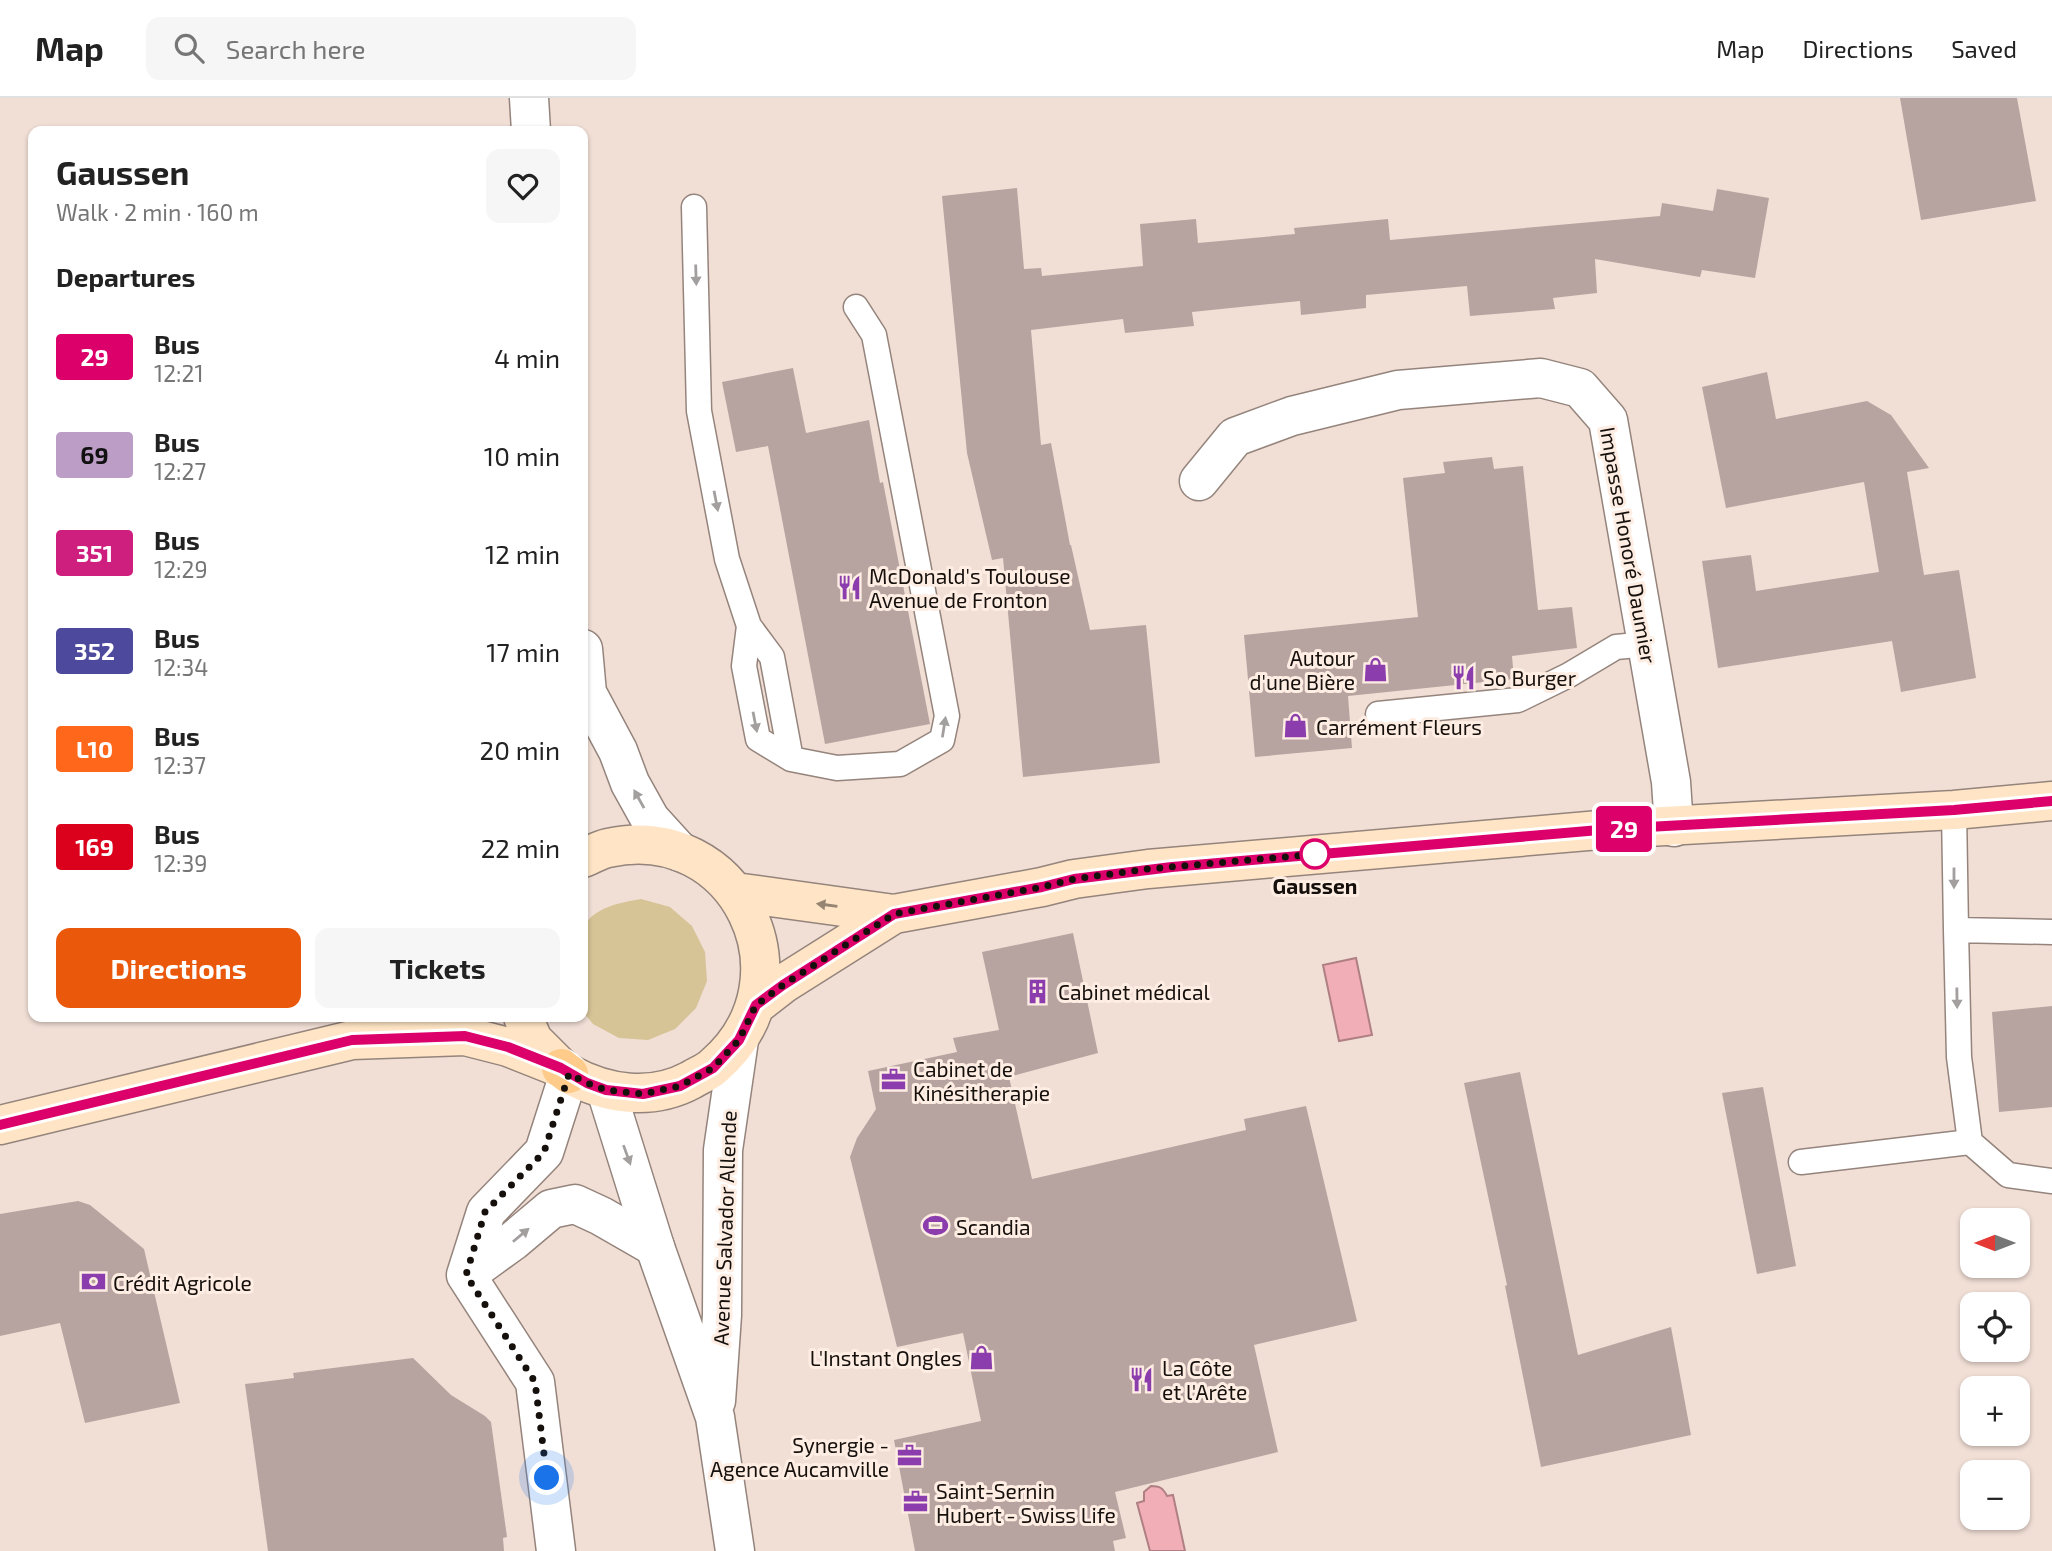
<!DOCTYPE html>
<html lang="en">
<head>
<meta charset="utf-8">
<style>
  body { margin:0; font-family:"Exo 2",sans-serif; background:#f6f6f6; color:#222; height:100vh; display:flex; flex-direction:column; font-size:26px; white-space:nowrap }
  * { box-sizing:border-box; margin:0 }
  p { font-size:23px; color:#767676 }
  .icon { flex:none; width:38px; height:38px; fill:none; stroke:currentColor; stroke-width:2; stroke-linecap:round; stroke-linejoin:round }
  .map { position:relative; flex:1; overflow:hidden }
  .panel { position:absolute; left:28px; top:28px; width:560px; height:896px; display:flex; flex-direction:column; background:#fff; border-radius:14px; box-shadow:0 2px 5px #0004 }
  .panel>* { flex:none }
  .badge { padding:0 14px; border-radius:5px; font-size:24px; line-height:46px }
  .needle { width:46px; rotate:270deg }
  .fabs { position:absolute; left:1960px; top:1110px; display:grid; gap:14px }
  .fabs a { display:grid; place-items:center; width:70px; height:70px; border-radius:14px; background:#fff; box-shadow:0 2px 5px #0004; font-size:35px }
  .you { position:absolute; width:35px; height:35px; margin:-18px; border:5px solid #fff; border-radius:50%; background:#1a73e8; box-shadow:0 0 0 10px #1a73e833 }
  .map>.badge { position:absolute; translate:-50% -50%; box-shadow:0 0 0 4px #fff }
  h2 { padding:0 28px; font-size:26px; line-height:63px }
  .round { display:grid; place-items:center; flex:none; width:74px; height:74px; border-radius:14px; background:#f6f6f6 }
  .summary { display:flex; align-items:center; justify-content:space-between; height:119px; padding:0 28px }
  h1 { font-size:33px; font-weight:700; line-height:52px }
  .primary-button { display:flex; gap:14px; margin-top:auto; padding:14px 28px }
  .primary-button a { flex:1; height:80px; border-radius:14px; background:#ea580c; color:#fff; font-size:28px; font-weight:700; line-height:80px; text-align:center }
  .primary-button a+a { background:#f6f6f6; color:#222 }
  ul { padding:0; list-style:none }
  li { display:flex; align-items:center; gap:21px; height:98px; padding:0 28px }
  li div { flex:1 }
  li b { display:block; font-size:26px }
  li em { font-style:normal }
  li .badge { min-width:77px; font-weight:700; text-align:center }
  header { display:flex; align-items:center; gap:42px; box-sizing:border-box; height:98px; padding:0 35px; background:#fff; border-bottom:2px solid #e0e0e0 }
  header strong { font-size:33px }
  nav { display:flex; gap:38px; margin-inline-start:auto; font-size:24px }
  .search { width:490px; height:63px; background:#f6f6f6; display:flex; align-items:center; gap:18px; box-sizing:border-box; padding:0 24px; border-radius:14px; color:#767676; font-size:26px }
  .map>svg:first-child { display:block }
  .green { fill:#d6c396 }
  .water { fill:#f1aeb6; stroke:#af7f83; stroke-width:2 }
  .building { fill:#b7a4a0 }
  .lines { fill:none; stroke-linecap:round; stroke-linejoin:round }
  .service-casing { stroke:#94847c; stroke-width:27 }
  .minor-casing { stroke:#94847c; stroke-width:41 }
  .tertiary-casing { stroke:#94847c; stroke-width:41 }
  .secondary-casing { stroke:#94847c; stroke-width:41 }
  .primary-casing { stroke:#fff; stroke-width:41 }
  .service { stroke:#fff; stroke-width:24 }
  .minor { stroke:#fff; stroke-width:38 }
  .tertiary { stroke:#fff; stroke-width:38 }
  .secondary { stroke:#ffe5c5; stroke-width:38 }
  .primary { stroke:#fecb8b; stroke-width:38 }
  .oneway { fill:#a29f9e }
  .oneway2 { fill:#968572 }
  .line-casing { stroke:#fff; stroke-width:16 }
  .line { stroke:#dc006b; stroke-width:10 }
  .walk { stroke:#16100d; stroke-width:7; stroke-dasharray:0 12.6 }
  .stop-dot { fill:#fff; stroke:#dc006b; stroke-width:3.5 }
  .labels { text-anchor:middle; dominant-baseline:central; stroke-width:6; stroke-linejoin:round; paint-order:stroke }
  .street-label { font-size:21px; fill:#16100d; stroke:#feede3 }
  .poi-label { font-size:21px; fill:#16100d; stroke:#feede3; text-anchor:start }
  .stop-label { font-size:21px; font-weight:bold; fill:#16100d; stroke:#feede3 }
</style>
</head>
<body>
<header>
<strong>Map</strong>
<div class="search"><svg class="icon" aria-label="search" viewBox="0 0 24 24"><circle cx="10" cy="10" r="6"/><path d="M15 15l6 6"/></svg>Search here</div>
<nav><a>Map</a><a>Directions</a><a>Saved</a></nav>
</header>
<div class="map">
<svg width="2052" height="1453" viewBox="0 0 2052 1453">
  <rect width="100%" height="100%" fill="#f1dfd6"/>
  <path class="green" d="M641 801 670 809 692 828 705 854 707 883 696 910 675 931 648 942 619 940 593 926 583 914V829C595 809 619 805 641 801Z"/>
  <path class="water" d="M1356 860 1372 937 1339 943 1323 867Z
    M1151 1388C1160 1388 1163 1390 1167 1398L1173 1397 1185 1453H1150L1137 1405 1144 1403V1394Z"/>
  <path class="building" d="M1900 0H2017L2036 103 1921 122Z
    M1017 90 1024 171 1041 170 1042 178 1143 168 1140 126 1196 121 1198 145 1295 136 1294 130 1388 121 1390 142 1660 118 1662 105 1713 113 1717 91 1769 100 1755 180 1702 172 1700 179 1595 161 1597 195 1553 200 1555 211 1470 218 1467 188 1366 197V210L1301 217 1300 203 1192 214 1194 228 1125 235 1123 221 1031 232 1041 347 1051 345 1070 447H1071L1090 532 1146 527 1160 665 1023 679 1003 460 992 462 967 355 942 98Z
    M793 270 806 335 869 322 880 385 883 384 930 626 825 646 768 348 736 354 722 284Z
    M1767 274 1776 321 1867 303 1891 317 1929 370 1907 374 1924 477 1959 472 1976 580 1901 594 1892 543 1718 570 1702 463 1751 457 1756 493 1879 474 1864 384 1726 410 1702 289Z
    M1492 359 1494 371 1523 368 1538 512 1572 509 1577 550 1512 558 1514 581 1348 598 1352 650 1255 659 1244 537 1418 519 1403 380 1445 375 1443 364Z
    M1073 835 1098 955 1009 979 1032 1081 1246 1032 1244 1021 1306 1008 1357 1223 1254 1247 1278 1354 1115 1394 1126 1440 1113 1443 1115 1453H915L894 1342 981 1323 963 1235 897 1249 850 1059 857 1040 876 1011 868 973 957 954 953 940 999 932 982 854Z
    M2052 908V1009L1999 1014 1992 914Z
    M1520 974 1578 1257 1671 1229 1691 1337 1541 1369 1505 1188 1507 1187 1464 985Z
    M1763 989 1796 1168 1757 1176 1722 995Z
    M78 1103 90 1107 144 1151 180 1305 85 1325 60 1225 0 1238V1116Z
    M413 1260 451 1297 485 1318 491 1324 507 1439 503 1440 504 1453H268L245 1286 294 1280 293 1275Z"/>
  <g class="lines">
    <defs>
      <path id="service" d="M694 109 699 313 727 461 749 528 744 568 758 641 791 661 837 670 900 666 942 642 947 618 874 237 856 209
        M749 528 772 559 791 661
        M1378 616 1518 602 1569 577 1616 549 1647 546
        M1954 712 1956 832 2052 834
        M1956 832 1959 959 1970 1044 2008 1077 2052 1083
        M1801 1064 1970 1044"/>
      <path id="minor" d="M1199 383 1235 339 1292 318 1398 292 1541 280 1580 290 1608 322 1671 684 1674 729
        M466 1177 535 1284 556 1453
        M466 1177 486 1114 544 1054 569 976
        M466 1177 513 1143 551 1111 575 1106 601 1118 655 1149"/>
      <path id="tertiary" d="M529 0 531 33
        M583 551 587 595 585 618
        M587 595 618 653 630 685 650 721 680 754
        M606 992 655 1149 715 1319 735 1453
        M716 1303 722 1217 723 1052 739 942"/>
      <path id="secondary" d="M735 794 894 816 1042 789 1074 781 1148 771 1611 731 1954 712 2052 703
        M756 907 783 886 894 816
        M523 919 533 942 560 969
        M569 976C607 997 652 1003 691 982 699 977 708 974 714 968 815 881 737 721 608 750 599 752 591 757 583 760
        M0 1027 352 942 465 938 508 949 561 970"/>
      <path id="primary" d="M561 970 569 976"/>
    </defs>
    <use href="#service" class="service-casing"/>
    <use href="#minor" class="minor-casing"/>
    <use href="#tertiary" class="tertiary-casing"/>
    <use href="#secondary" class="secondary-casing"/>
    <use href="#primary" class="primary-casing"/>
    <use href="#service" class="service"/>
    <use href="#minor" class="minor"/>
    <use href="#tertiary" class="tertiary"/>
    <use href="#secondary" class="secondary"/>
    <use href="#primary" class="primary"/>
  </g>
  <defs><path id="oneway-solid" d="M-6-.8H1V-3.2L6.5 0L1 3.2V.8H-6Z" transform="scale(1.75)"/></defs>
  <g class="oneway">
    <use href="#oneway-solid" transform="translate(696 177) rotate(88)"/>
    <use href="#oneway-solid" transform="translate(716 403) rotate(79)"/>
    <use href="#oneway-solid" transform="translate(755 624) rotate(79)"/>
    <use href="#oneway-solid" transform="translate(944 629) rotate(-81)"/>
    <use href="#oneway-solid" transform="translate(639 701) rotate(-119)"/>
    <use href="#oneway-solid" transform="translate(1954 780) rotate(90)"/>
    <use href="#oneway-solid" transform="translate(1957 900) rotate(89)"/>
    <use href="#oneway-solid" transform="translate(627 1057) rotate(70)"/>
    <use href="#oneway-solid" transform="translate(521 1137) rotate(-40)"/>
  </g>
  <use class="oneway2" href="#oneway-solid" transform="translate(827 807) rotate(-172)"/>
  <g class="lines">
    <defs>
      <path id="line" d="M0 1027 352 942 465 938 508 949 561 970 587 985 606 992 643 996 680 988 713 970 739 942 756 907 783 887 894 816 1042 789 1074 781 1172 769 1611 731 1954 712 2052 703"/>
    </defs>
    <use href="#line" class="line-casing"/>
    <use href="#line" class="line"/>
    <path class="walk" d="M547 1380 535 1284 466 1177 485 1114 544 1054 569 976 587 985 606 992 624 994 643 996 680 988 713 970 739 942 756 907 783 887 894 816 1042 789 1074 781 1148 771 1318 756H1315"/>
  </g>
  <defs>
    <symbol id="restaurant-bare" viewBox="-9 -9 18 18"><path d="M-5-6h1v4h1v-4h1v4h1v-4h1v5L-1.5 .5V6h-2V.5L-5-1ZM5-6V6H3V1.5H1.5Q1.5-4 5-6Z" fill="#8b3dad" stroke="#feede3" stroke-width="2.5" paint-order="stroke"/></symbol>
    <symbol id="shop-bare" viewBox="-9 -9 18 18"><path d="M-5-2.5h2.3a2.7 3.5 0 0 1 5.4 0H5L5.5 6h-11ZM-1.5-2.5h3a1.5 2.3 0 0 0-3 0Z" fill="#8b3dad" stroke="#feede3" stroke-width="2.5" paint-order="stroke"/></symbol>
    <symbol id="building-bare" viewBox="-9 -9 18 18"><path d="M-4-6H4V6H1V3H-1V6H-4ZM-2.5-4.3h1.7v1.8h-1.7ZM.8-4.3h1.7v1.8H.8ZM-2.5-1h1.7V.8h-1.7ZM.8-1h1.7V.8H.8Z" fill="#8b3dad" stroke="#feede3" stroke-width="2.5" paint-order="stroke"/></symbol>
    <symbol id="office-bare" viewBox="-9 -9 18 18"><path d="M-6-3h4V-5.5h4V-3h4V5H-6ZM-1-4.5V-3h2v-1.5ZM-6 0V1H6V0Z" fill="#8b3dad" stroke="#feede3" stroke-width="2.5" paint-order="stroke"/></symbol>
    <symbol id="stadium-bare" viewBox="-9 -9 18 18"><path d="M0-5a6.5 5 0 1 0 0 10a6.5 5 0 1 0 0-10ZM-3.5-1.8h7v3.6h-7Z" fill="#8b3dad" stroke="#feede3" stroke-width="2.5" paint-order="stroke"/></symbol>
    <symbol id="bank-bare" viewBox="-9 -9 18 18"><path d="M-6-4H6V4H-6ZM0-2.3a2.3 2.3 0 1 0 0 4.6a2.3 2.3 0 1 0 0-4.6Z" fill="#8b3dad" stroke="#feede3" stroke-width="2.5" paint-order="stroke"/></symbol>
  </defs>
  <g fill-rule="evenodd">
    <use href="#restaurant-bare" x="832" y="472" width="35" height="35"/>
    <use href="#shop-bare" x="1358" y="554" width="35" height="35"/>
    <use href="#restaurant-bare" x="1446" y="562" width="35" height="35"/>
    <use href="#shop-bare" x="1278" y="610" width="35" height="35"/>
    <use href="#building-bare" x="1020" y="876" width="35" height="35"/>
    <use href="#office-bare" x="876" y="964" width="35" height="35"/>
    <use href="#stadium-bare" x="918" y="1110" width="35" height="35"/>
    <use href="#bank-bare" x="76" y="1166" width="35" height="35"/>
    <use href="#shop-bare" x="964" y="1242" width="35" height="35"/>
    <use href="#restaurant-bare" x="1124" y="1264" width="35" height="35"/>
    <use href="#office-bare" x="892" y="1340" width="35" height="35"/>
    <use href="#office-bare" x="898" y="1386" width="35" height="35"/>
  </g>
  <circle class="stop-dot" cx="1315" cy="756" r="14"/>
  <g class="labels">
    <g class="street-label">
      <text transform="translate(1629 447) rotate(80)">Impasse Honoré Daumier</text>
      <text transform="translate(724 1130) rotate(-88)">Avenue Salvador Allende</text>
    </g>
    <g class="poi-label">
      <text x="869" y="477">McDonald's Toulouse<tspan x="869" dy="24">Avenue de Fronton</tspan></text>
      <text x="1355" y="559" text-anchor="end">Autour<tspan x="1355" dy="24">d'une Bière</tspan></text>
      <text x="1483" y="579">So Burger</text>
      <text x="1316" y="628">Carrément Fleurs</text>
      <text x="1058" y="893">Cabinet médical</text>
      <text x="913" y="970">Cabinet de<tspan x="913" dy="24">Kinésitherapie</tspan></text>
      <text x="956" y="1128">Scandia</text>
      <text x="113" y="1184">Crédit Agricole</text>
      <text x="962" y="1259" text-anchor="end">L'Instant Ongles</text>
      <text x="1162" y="1269">La Côte<tspan x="1162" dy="24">et l'Arête</tspan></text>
      <text x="889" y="1346" text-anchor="end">Synergie -<tspan x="889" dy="24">Agence Aucamville</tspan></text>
      <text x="936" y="1392">Saint-Sernin<tspan x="936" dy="24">Hubert - Swiss Life</tspan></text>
    </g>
    <g class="stop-label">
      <text x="1315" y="787">Gaussen</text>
    </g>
  </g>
</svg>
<div class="fabs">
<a><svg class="needle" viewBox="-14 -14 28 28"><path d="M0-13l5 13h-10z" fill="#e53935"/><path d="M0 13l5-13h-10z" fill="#767676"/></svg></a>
<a><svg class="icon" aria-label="locate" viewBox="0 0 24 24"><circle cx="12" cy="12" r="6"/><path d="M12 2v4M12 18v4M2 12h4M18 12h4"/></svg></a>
<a>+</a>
<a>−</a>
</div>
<div class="you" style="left:547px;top:1380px"></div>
<b class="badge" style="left:1624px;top:731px;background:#dc006b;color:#fff">29</b>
<section class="panel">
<div class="summary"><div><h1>Gaussen</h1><p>Walk · 2 min · 160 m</p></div><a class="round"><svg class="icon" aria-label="heart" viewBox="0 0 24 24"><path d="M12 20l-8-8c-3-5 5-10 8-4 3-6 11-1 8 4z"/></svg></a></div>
<h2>Departures</h2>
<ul>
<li><span class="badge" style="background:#dc006b;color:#fff">29</span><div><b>Bus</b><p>12:21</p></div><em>4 min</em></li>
<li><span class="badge" style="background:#bb9dc6;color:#111">69</span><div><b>Bus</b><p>12:27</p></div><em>10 min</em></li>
<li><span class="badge" style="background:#ce1f7e;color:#fff">351</span><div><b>Bus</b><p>12:29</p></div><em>12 min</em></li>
<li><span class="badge" style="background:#4d499d;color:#fff">352</span><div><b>Bus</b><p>12:34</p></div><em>17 min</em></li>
<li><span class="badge" style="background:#ff671b;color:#fff">L10</span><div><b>Bus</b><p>12:37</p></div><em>20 min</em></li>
<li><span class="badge" style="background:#db001b;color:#fff">169</span><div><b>Bus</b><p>12:39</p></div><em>22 min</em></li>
</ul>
<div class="primary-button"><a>Directions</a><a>Tickets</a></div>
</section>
</div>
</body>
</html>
